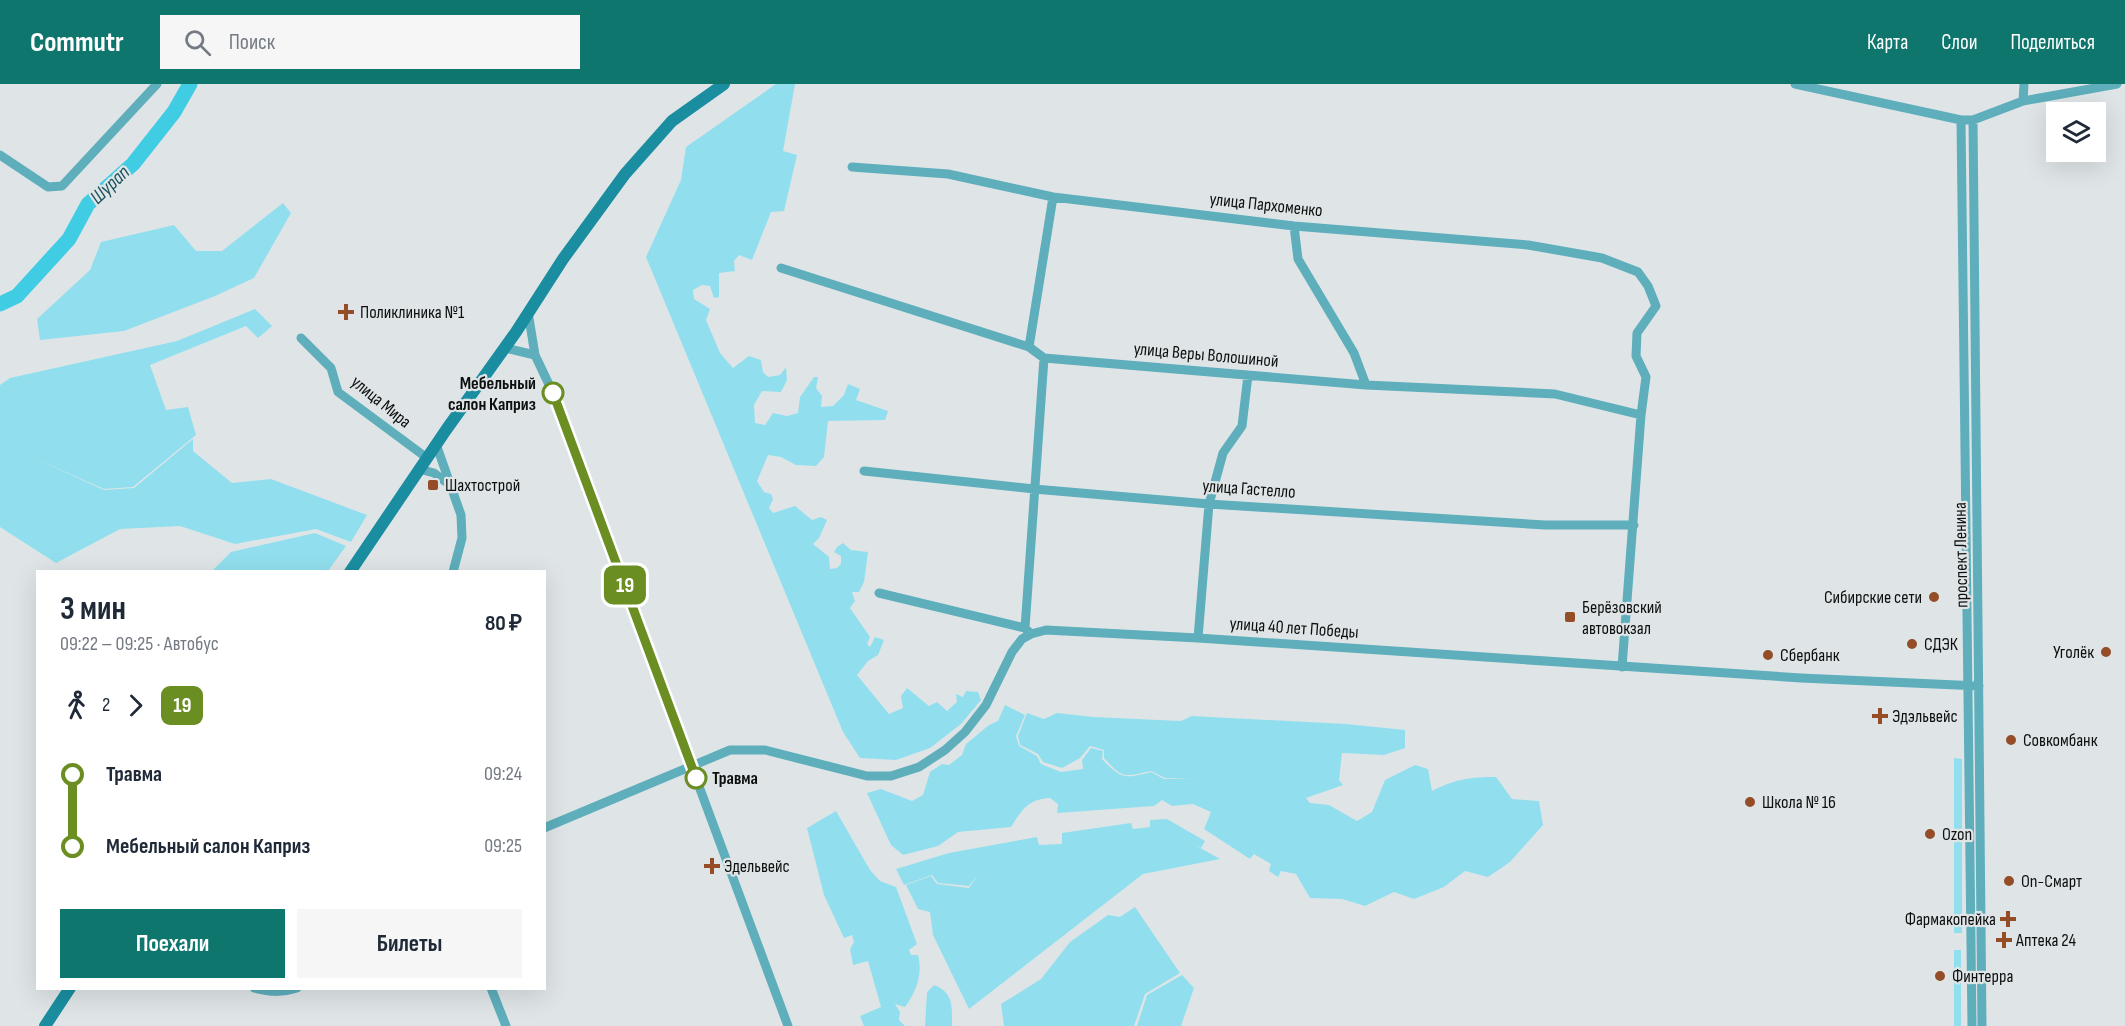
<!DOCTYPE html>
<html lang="ru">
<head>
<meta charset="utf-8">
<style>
  body { margin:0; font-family:"Sofia Sans Condensed",sans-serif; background:#f6f6f7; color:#1f2937; height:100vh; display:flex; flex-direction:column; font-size:22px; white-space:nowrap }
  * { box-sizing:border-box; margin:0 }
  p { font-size:20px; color:#747a83 }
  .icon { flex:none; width:33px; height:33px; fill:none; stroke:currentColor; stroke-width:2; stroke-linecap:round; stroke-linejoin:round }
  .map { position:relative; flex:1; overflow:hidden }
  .side { position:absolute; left:36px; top:486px; width:510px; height:420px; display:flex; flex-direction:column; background:#fff; border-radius:0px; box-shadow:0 6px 24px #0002 }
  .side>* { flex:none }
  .badge { padding:0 12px; border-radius:9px; font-size:21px; line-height:39px }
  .tools { position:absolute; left:2046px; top:18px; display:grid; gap:12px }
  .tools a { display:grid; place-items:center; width:60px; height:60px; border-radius:0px; background:#fff; box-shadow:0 6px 24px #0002; font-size:30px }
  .map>.badge { position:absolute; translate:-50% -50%; box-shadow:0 0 0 3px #fff }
  .legs { display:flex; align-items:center; gap:9px; height:66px; padding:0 24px; font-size:20px }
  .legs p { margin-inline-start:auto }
  .overview { display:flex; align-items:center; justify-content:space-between; height:102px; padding:0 24px }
  h1 { font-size:33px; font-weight:700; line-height:45px }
  .button { display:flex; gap:12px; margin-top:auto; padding:12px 24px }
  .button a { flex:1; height:69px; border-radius:0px; background:#0f766e; color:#fff; font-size:24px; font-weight:700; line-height:69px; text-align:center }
  .button a+a { background:#f6f6f7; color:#1f2937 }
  ul { padding:0 24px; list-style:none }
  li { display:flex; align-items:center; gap:21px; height:72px; font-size:22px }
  li i { display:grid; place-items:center; width:9px; height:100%; margin:0 8px; background:currentColor }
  li i::after { content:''; width:15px; height:15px; margin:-8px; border:4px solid; border-radius:50%; background:#fff }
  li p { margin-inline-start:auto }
  li:first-child i { background:linear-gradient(#0000 50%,currentColor 0) }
  li:last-child i { background:linear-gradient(currentColor 50%,#0000 0) }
  header { display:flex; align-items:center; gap:36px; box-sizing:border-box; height:84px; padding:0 30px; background:#0f766e; color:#fff }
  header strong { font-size:28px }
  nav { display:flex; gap:33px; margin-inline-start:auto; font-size:21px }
  .search { width:420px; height:54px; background:#f6f6f7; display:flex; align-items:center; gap:15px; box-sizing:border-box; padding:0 21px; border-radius:0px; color:#747a83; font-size:22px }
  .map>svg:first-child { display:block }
  .green { fill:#91dfee }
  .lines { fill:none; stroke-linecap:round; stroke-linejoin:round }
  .river { stroke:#40cce3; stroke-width:15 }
  .street { stroke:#5eaebc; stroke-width:9 }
  .secondary { stroke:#1a8ea0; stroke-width:12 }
  .line-1-casing { stroke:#fff; stroke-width:14 }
  .line-1 { stroke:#6b8e23; stroke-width:9 }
  .poi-dot { fill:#944d27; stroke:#dfe5e7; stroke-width:2 }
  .stop-1-dot { fill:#fff; stroke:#6b8e23; stroke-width:3 }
  .labels { text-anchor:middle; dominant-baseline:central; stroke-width:4.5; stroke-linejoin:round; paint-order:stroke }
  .street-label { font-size:18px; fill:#0e1010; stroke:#dfe5e7 }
  .poi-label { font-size:18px; fill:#0e1010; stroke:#dfe5e7; text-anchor:start }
  .stop-label { font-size:18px; font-weight:bold; fill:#0e1010; stroke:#dfe5e7; text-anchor:end }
  .water-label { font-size:20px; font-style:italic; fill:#19525c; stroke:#dfe5e7 }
</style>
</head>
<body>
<header>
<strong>Commutr</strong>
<div class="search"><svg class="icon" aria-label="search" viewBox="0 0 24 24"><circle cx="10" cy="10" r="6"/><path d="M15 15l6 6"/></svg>Поиск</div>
<nav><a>Карта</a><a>Слои</a><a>Поделиться</a></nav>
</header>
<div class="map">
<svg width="2125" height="942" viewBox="0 0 2125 942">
  <rect width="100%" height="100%" fill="#dfe5e7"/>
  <path class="green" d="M776 0H795L783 67 797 71 784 127 771 128 752 176 739 171 734 177 735 187 719 189V213L714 214 710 202 702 201 693 206 694 215 710 225 706 236 720 269 733 284 749 272 761 276 763 288 768 293 780 291 786 283 787 296 781 308 762 307 754 321 755 339 765 341 773 329 787 332 798 329 800 313 814 293H818L816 304 822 312 821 323 833 322 844 311 848 300 860 305 856 316 888 327 885 336 828 337 824 373 816 382 796 381 781 373 768 371 757 397 764 408 771 410 773 415 769 424 773 429 795 422 812 436 821 433 827 436 819 454 813 460 829 473 830 485 837 484 841 480V472L834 468 837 463 843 459 851 466 868 468 864 498 859 508H852L855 517 850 524 870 553 867 560 870 563 875 553 884 556 878 571 868 577 857 591 889 630 903 624 901 612 907 604 929 622 937 618 947 627 957 618 956 610 963 613 966 607 978 608 981 616 961 640 930 664 896 676 860 674 843 648 646 173 681 96 686 63Z
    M283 119 291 129 254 194 215 212 124 247 40 256 37 235 90 186 101 158 174 141 196 167H222Z
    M255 225 272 242 258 254 246 242 150 281 166 326 188 323 196 351 133 403 104 405 34 374 104 406 134 404 193 355V367L232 399 271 395 367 431 351 458 316 445 235 460 180 442 120 445 56 479 0 443V301L10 294 177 257Z
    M315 449 346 462 328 487H212L231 468Z
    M1005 621 1025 631 1016 652 1019 662 1037 672 1041 680 1061 688 1083 685 1082 676 1091 664 1103 667 1102 675C1121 695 1125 695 1151 688L1164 695H1190L1165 694 1151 687C1124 693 1123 695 1104 674V666L1090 662 1080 674 1062 684 1043 678 1038 670 1020 661 1018 652 1027 629 1044 635 1057 629 1094 633 1181 637 1192 632 1346 640 1405 646V664L1384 671 1342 669 1339 696 1343 701 1306 714 1310 719 1329 721 1357 737 1372 728 1385 696 1415 681 1428 685 1432 707C1455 695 1471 693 1496 693L1512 715 1539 717 1543 741 1510 778 1488 793 1465 787 1444 803 1414 815 1394 808 1365 822 1342 815 1310 814 1296 790 1281 787 1278 793 1269 787 1271 780 1254 770 1250 775 1204 745 1211 728 1193 720 1172 722 1162 716 1154 722 1057 729 1058 720 1050 714C1028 715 1022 726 1011 743L958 748 938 762 903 771 891 761 867 709 881 705 912 717 923 711 930 688 942 680 949 681 962 671 966 660 989 641 998 637Z
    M1954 674 1962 675V849H1954Z
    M836 727 870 786 880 797 896 803 917 860 909 866 911 871H918C923 890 916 908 905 923L895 920 900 928 899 936 905 942H864L860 932 881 923 868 877 853 881 850 865 854 858 852 851 844 854 824 811 807 744Z
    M1167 735 1205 757 1201 764 1193 760 1220 775 1143 790 969 925 933 851 930 828 918 825 906 801 931 792 937 800 969 804 978 791 969 802 938 799 932 791 904 801 896 785 949 769 1037 753 1039 761 1062 760V749L1131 739 1133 745 1150 743V736Z
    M1135 823 1180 889 1145 910 1134 942H1004L1001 920 1041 895 1070 858 1108 831 1120 833Z
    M1954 866H1961V942H1954Z
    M1182 891 1194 904 1181 942H1137L1147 911Z
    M934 901C954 908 952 924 952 942H925L927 908Z"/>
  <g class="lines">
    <path class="river" d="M0 220 17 212 69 155 88 120 133 80 174 28 190 0"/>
    <path class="street" d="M1795 0 1961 36H1973L2023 17 2117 0
      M2023 17 2024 0
      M1961 36 1972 942
      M1973 36 1982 942
      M0 71 48 103 62 102 157 0
      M852 83 948 90 1053 113 1294 142 1528 161 1602 174 1638 188 1648 202 1656 222 1637 249 1636 272 1646 293 1641 331 1622 583
      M1294 142 1298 175 1354 269 1366 301
      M781 184 1029 263 1044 274 1366 301 1555 310 1641 331
      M528 228 535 271
      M301 254 331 284 338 308 427 374
      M1029 263 1053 113
      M505 264 535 271 553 309 788 942
      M436 360 461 431 462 454 453 488
      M419 385 434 389 451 402
      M864 387 1034 405 1209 420 1545 441H1634
      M879 509 1025 544
      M1031 550 1025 544 1044 274
      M1198 554 1209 420 1223 369 1242 342 1248 291
      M544 744 730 666H765L867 692H891L919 683 945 666 965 648 986 621 1012 568 1022 555 1031 550 1046 546 1198 554 1801 594 1979 602
      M254 904C270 908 281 909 297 904
      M491 904 506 942"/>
    <path class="secondary" d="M350 488 446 346 516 248 563 175 625 90 672 37 724 0
      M45 942 70 904"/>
  </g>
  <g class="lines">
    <defs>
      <path id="line-1" d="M553 309 696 694"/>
    </defs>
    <use href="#line-1" class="line-1-casing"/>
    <use href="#line-1" class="line-1"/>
  </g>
  <g class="poi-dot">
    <path d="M343 219h6v6h6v6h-6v6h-6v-6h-6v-6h6z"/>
    <rect x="427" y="395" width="12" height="12" rx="3"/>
    <circle cx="1934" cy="513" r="6"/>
    <rect x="1564" y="527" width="12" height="12" rx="3"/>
    <circle cx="1912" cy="560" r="6"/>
    <circle cx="2106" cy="568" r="6"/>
    <circle cx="1768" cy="571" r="6"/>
    <path d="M1877 623h6v6h6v6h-6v6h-6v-6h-6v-6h6z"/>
    <circle cx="2011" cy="656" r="6"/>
    <circle cx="1750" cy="718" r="6"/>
    <circle cx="1930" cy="750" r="6"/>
    <path d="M709 773h6v6h6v6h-6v6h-6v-6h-6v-6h6z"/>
    <circle cx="2009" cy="797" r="6"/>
    <path d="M2005 826h6v6h6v6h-6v6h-6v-6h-6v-6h6z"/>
    <path d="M2001 847h6v6h6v6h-6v6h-6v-6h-6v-6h6z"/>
    <circle cx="1940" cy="892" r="6"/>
  </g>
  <g class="stop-1-dot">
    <circle cx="553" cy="309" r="10"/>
    <circle cx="696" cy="694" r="10"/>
  </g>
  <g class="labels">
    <g class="street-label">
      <text transform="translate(1266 121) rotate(6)">улица Пархоменко</text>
      <text transform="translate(1206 271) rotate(5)">улица Веры Волошиной</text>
      <text transform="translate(381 318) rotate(39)">улица Мира</text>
      <text transform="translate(1249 405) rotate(4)">улица Гастелло</text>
      <text transform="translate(1961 471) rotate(-91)">проспект Ленина</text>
      <text transform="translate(1294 544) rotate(4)">улица 40 лет Победы</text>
    </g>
    <g class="poi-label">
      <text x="360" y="228">Поликлиника №1</text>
      <text x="445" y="401">Шахтострой</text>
      <text x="1922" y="513" text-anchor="end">Сибирские сети</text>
      <text x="1582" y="523">Берёзовский<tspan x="1582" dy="21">автовокзал</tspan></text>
      <text x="1924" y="560">СДЭК</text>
      <text x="2094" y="568" text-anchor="end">Уголёк</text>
      <text x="1780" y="571">Сбербанк</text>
      <text x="1892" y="632">Эдэльвейс</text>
      <text x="2023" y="656">Совкомбанк</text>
      <text x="1762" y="718">Школа № 16</text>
      <text x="1942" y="750">Ozon</text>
      <text x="724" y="782">Эдельвейс</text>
      <text x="2021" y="797">On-Смарт</text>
      <text x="1996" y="835" text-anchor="end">Фармакопейка</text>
      <text x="2016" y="856">Аптека 24</text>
      <text x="1952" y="892">Финтерра</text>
    </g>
    <g class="stop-label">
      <text x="536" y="299">Мебельный<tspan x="536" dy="21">салон Каприз</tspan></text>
      <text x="712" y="694" text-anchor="start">Травма</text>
    </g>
    <g class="water-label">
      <text transform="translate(110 101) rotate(-43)">Шурап</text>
    </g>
  </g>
</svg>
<div class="tools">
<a><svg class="icon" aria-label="layers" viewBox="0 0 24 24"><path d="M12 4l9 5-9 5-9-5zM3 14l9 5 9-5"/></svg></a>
</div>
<b class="badge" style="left:625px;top:501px;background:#6b8e23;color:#fff">19</b>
<section class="side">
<div class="overview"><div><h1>3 мин</h1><p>09:22 – 09:25 · Автобус</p></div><b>80 ₽</b></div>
<div class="legs"><svg class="icon" aria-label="walk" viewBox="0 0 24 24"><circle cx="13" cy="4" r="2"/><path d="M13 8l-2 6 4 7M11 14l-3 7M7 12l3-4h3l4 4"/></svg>2<svg class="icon" aria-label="forward" viewBox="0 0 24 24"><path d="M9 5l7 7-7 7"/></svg><b class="badge" style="background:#6b8e23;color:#fff">19</b></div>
<ul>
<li><i style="color:#6b8e23"></i><b>Травма</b><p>09:24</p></li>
<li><i style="color:#6b8e23"></i><b>Мебельный салон Каприз</b><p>09:25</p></li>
</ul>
<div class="button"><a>Поехали</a><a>Билеты</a></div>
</section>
</div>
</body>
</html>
